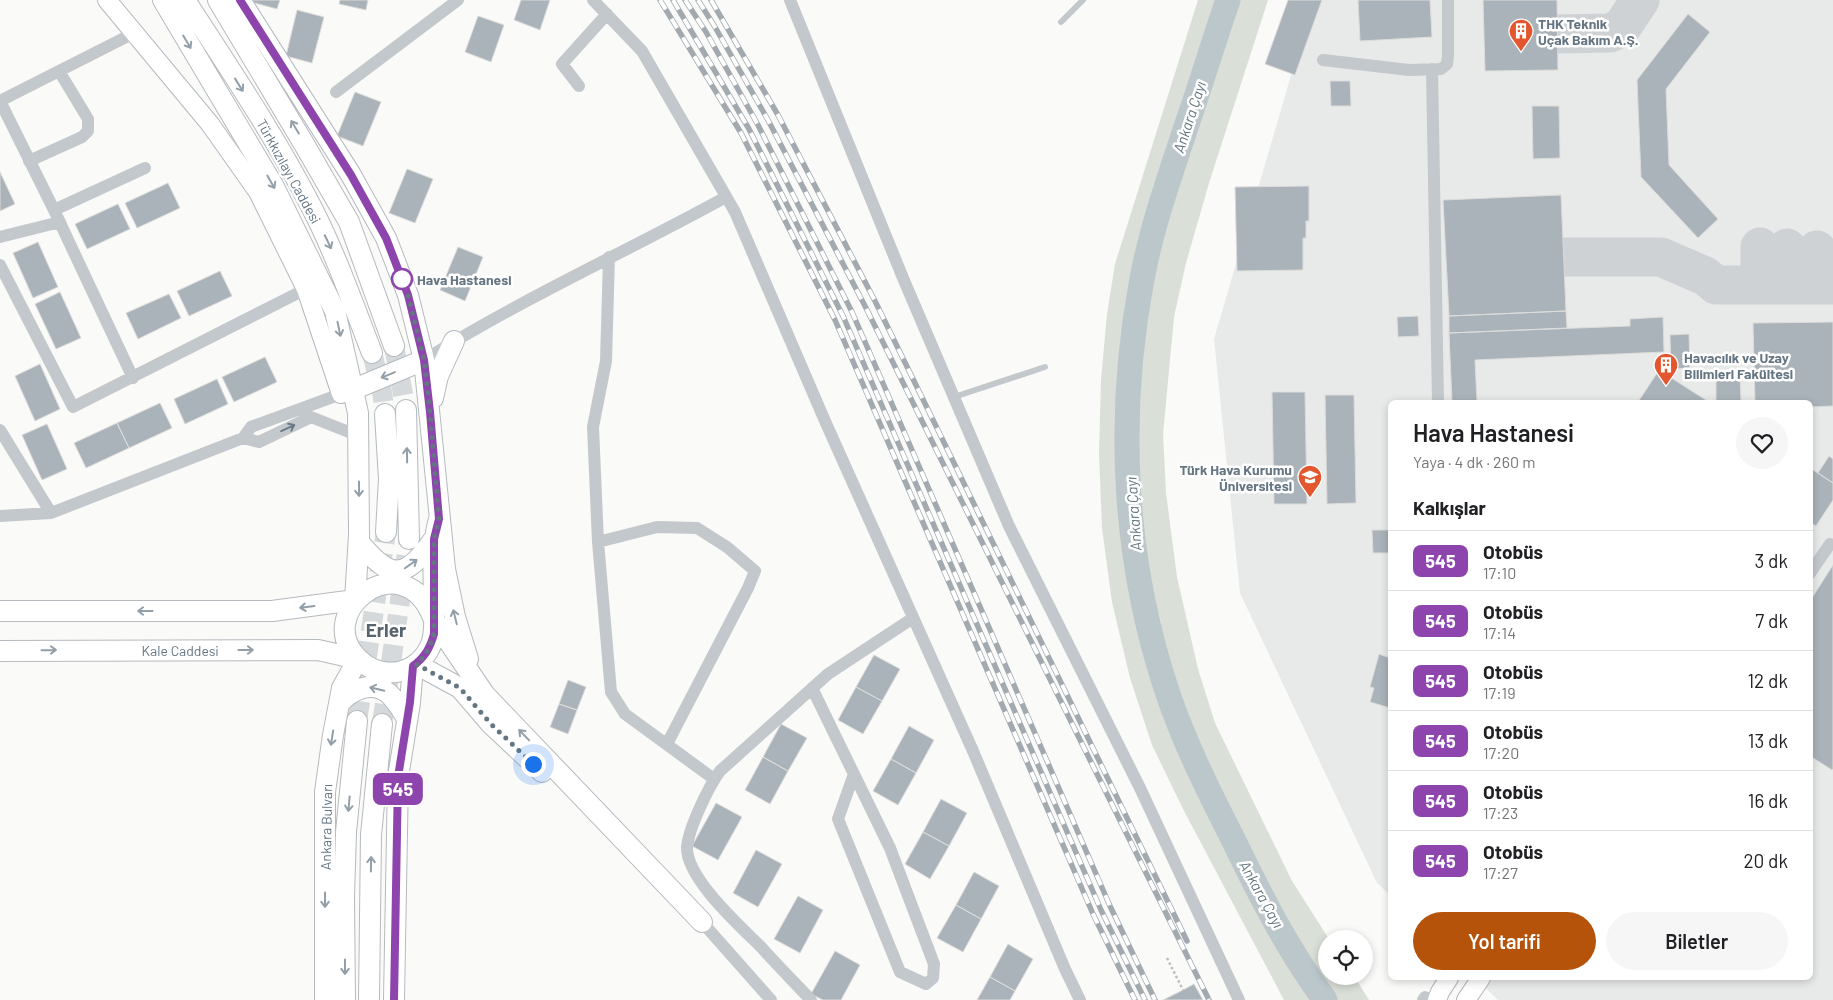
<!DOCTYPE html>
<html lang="tr">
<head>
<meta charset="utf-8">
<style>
  body { margin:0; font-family:Barlow,sans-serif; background:#f6f6f6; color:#202124; height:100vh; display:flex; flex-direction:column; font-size:19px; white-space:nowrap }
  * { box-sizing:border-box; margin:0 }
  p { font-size:16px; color:#757577 }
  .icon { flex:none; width:28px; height:28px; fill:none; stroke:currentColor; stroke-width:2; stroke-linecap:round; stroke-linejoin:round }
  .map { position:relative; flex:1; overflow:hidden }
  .panel { position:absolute; left:1388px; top:400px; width:425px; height:580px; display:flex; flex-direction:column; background:#fff; border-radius:8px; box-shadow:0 2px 8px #0003 }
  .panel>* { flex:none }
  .badge { padding:0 10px; border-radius:8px; font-size:18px; line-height:32px }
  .fabs { position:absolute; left:1318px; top:930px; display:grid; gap:10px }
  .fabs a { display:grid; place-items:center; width:55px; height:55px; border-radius:50%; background:#fff; box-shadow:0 2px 8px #0003; font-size:25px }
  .you { position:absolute; width:25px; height:25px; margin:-12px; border:4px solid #fff; border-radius:50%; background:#1a73e8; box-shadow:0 0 0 8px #1a73e833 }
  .map>.badge { position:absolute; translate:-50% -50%; box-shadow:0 0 0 2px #fff }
  h2 { padding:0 25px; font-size:19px; line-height:45px }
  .round { display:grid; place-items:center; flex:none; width:52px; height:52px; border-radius:26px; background:#f6f6f6 }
  .overview { display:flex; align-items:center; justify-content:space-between; height:85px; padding:0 25px }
  h1 { font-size:24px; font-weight:600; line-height:38px }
  .action { display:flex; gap:10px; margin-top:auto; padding:10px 25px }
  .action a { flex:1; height:58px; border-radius:30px; background:#b45309; color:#fff; font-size:20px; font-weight:600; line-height:58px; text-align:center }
  .action a+a { background:#f6f6f6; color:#202124 }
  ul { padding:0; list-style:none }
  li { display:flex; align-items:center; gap:15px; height:60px; padding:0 25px; border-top:1px solid #e0e0e0 }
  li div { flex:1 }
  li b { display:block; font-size:19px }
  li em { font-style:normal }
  li .badge { min-width:55px; font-weight:700; text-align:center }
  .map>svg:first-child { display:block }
  .built { fill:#e8e9e9 }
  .green { fill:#dadfd7 }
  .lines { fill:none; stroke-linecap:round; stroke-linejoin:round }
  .river { stroke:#bbc7cb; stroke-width:25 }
  .taxiway { stroke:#ced2d4; stroke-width:39 }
  .building { fill:#aab3b9; stroke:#dcdcda }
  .primary-tunnel { stroke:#d5d9db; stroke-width:20; stroke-dasharray:20 10; stroke-linecap:butt }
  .secondary-casing { stroke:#b3babf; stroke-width:20 }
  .primary-casing { stroke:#b5babe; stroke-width:22 }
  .path { stroke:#bbbfc2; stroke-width:2.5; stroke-dasharray:2.5 2.5; stroke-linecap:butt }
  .lane { stroke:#c3c8cc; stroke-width:6 }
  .street { stroke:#c3c8cc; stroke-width:12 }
  .secondary { stroke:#fff; stroke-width:18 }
  .primary { stroke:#fff; stroke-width:20 }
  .rail-casing { stroke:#a2aab0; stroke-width:5.5 }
  .rail { stroke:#fff; stroke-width:4; stroke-dasharray:11; stroke-linecap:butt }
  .oneway { stroke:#939fa8 }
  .oneway2 { stroke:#6a7a87 }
  .line-casing { stroke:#fff; stroke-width:11 }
  .line { stroke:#8e44ad; stroke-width:8 }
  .walk { stroke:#657683; stroke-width:5; stroke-dasharray:0 9 }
  .stop-dot { fill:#fff; stroke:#8e44ad; stroke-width:2.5 }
  .labels { text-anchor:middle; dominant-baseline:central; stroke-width:5; stroke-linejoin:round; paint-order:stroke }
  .poi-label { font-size:14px; font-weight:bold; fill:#657683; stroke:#fff; text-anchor:start }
  .street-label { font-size:14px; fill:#657683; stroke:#fff }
  .stop-label { font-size:14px; font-weight:bold; fill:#657683; stroke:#fff; text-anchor:start }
  .water-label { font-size:15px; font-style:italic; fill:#60757c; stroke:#fff }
  .district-label { font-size:19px; font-weight:bold; fill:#57646e; stroke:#fff }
</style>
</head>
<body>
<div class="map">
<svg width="1833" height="1000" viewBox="0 0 1833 1000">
  <rect width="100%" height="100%" fill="#fafaf8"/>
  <path class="built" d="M1313 0H1833V1000H1498L1475 978H1810V402H1390V895L1377 883 1240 593 1214 339Z"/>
  <path class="green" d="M1198 0H1268L1209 183 1186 263 1174 317 1163 434 1166 493 1177 577 1198 669 1215 723 1292 881 1329 939H1326V976H1354L1369 1000H1284L1183 809 1152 745 1130 678 1112 602 1102 528 1099 454 1101 380 1107 314 1115 264Z"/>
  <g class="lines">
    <path class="river" d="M1228 0C1214 40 1202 81 1188 121 1171 173 1152 225 1142 279 1116 416 1123 561 1168 694 1185 744 1209 792 1233 839 1260 895 1288 950 1325 1000"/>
    <path class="taxiway" d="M1557 34 1610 33 1622 27 1640 0
      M1760 247V274L1769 285
      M1787 248 1788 275 1795 285
      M1817 250 1818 276 1826 285
      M1564 257H1661L1705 276 1716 285H1833"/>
  </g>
  <path class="building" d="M251 0H280L277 9 251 2Z
    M340 0H368L366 10 339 4Z
    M521 0H550L540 30 514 20Z
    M1288 0H1322L1295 75 1265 64Z
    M1358 0H1430L1432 37 1360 41Z
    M1483 0H1557L1558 70 1485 71Z
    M297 10 324 17 312 63 286 56Z
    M1688 14 1710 32 1666 89 1669 165 1718 219 1698 238 1641 177 1637 80Z
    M478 16 504 25 491 62 465 52Z
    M1330 81H1350L1351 106H1331Z
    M355 92 381 102 363 146 337 136Z
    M1532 106H1559L1560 158 1533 159Z
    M407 169 433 179 415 223 389 213Z
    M0 172 15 204 0 211Z
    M168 183 180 208 137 228 125 203Z
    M1309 186V221H1306V238H1303V270L1237 271 1235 187Z
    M1561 195 1566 311 1449 316 1443 200Z
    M118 204 130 229 87 249 75 224Z
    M38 242 58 287 33 298 13 253Z
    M458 247 483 257 465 301 440 290Z
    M220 271 232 296 189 316 177 291Z
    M60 292 81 338 56 349 35 304Z
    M169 294 181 318 138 339 126 313Z
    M1566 311 1567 328 1449 333V316Z
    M1418 316 1419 336 1398 337 1397 317Z
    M1663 317 1664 352 1475 360 1477 402H1452L1449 333 1630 326V319Z
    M1833 322V406L1810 407V402H1755L1753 323Z
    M1689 334 1690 368 1671 369 1670 335Z
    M265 357 277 382 234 402 222 377Z
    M40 364 60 409 35 421 15 376Z
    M1659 370 1709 402H1638Z
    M1740 377 1741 402H1716V378Z
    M217 379 228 404 185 424 174 399Z
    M1272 392H1305L1307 504H1274Z
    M1325 395H1354L1356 503 1327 504Z
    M160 403 172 428 129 448 117 423Z
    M117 423 129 448 86 468 74 443Z
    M47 424 67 469 42 480 22 435Z
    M1829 456 1833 459V483L1818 473Z
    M1810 468 1833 483V500L1816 526 1810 522Z
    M1372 530H1390V553H1373Z
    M1833 565V769L1832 770 1810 756V601Z
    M1379 654 1390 658V708L1370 702 1374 688 1370 687Z
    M874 655 900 669 882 701 856 687Z
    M568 680 586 687 577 710 559 704Z
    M856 687 882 701 863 734 838 720Z
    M559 704 577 710 568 734 550 727Z
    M781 724 807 738 788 771 763 757Z
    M909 726 934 740 916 773 891 759Z
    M763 757 788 771 770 804 745 790Z
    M891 759 916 773 898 805 873 791Z
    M941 799 967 813 949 846 923 832Z
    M716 803 742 817 718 860 692 846Z
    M923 832 949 846 930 879 905 864Z
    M756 850 782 864 758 907 733 893Z
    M974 872 999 886 981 919 956 905Z
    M798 896 823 910 800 953 774 939Z
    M956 905 981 919 963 952 937 938Z
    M1008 944 1033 959 1015 991 990 977Z
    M835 951 860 965 841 1000H823L811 994Z
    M990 977 1015 991 1010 1000H977Z
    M1194 984 1203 1000H1163L1183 990Z"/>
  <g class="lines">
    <path class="primary-tunnel" d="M394 346 406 410
      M372 353 382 392 385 414
      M357 721 386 532
      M382 724 409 539"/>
    <defs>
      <path id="secondary" d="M107 0 210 124 258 192 306 289 341 394
        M1437 1000 1440 992 1449 978
        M1466 1000 1481 978"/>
      <path id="primary" d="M163 0 273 185 335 311 358 413 359 535 355 600
        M185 0C229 68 275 136 312 208 336 255 353 304 372 353
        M218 0 304 144 349 222 394 346
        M240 0 351 175 386 238 408 295 424 360 445 569 455 617 468 659
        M352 390 424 360
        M433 398 438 376 454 341
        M406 410 409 539
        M385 414 389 479 386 532
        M439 519C431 548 434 576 434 606 434 619 436 635 430 647 425 658 414 668 402 671 388 675 373 671 363 663 304 616 404 537 434 620L485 695 702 922
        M359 542C391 581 405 580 434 539
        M0 611H272L355 600
        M0 651 318 650 358 659
        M416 664 460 688 491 724 542 772
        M339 704C350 690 372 680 388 693 396 700 402 710 407 719
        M325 1000V792L333 735 342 688 358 659
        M345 1000 344 896 346 832 357 721
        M369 1000 371 835 382 724
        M394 1000 398 777 410 703 413 666"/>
    </defs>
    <use href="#secondary" class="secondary-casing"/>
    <use href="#primary" class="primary-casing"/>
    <path class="path" d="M1167 958 1183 990"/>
    <path class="lane" d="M1061 22 1083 0
      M954 397 1045 367"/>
    <path class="street" d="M593 0 642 51 735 212 825 421 973 751 1065 969 1080 1000
      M790 0 903 278 1009 526 1140 788 1239 1000
      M1323 60 1409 70 1441 69 1447 64 1448 56V0
      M1432 69 1438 402
      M579 86 562 64 607 14
      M336 92 458 0
      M0 101 54 210 133 378
      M0 101 134 33
      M29 161 82 137 88 131V119L59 71
      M54 210 145 168
      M0 237 60 222
      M609 257 606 361 593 427 598 542 611 692 625 714 714 779
      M0 265 73 407 306 289
      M424 360C521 299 626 252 726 197
      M0 430 51 513
      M243 438 259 442 311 417 359 436
      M0 516 51 513 243 438 251 427 349 391
      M598 542 657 527 697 528 727 547 755 571 748 588 667 744
      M1810 573 1830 544
      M812 688 890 848 934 964 933 978 926 984 900 972 838 819 854 774
      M702 922 771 1000
      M811 1000C794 982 777 965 761 947 740 926 687 879 687 848 688 829 709 786 720 771L828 674 913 618
      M1423 1000 1425 997 1431 1000"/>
    <use href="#secondary" class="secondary"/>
    <use href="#primary" class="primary"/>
    <defs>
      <path id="rail" d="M660 0 741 133 835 320 1093 914 1135 1000
        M673 0 749 129 843 316 1101 910 1145 1000
        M685 0 706 32 758 125 852 312 1110 906 1155 1000
        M698 0 715 27 768 120 865 306 1209 1000
        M711 0 778 115 875 301 1187 941"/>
    </defs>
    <use href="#rail" class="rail-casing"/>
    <use href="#rail" class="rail"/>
  </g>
  <defs><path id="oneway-shaft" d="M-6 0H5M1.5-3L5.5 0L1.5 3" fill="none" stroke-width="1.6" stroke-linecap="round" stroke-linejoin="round" transform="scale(1.25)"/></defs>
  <g class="oneway">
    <use href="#oneway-shaft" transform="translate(187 42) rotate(59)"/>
    <use href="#oneway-shaft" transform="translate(239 85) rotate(58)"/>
    <use href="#oneway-shaft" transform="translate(295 127) rotate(-121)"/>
    <use href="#oneway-shaft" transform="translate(271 182) rotate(60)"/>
    <use href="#oneway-shaft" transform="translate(328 242) rotate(65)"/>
    <use href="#oneway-shaft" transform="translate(339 329) rotate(78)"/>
    <use href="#oneway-shaft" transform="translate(388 375) rotate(158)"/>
    <use href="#oneway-shaft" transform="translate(407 455) rotate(-91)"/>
    <use href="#oneway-shaft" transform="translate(359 489) rotate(90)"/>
    <use href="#oneway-shaft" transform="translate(411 564) rotate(-35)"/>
    <use href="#oneway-shaft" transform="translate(307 607) rotate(173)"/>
    <use href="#oneway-shaft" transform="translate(145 611) rotate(180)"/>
    <use href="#oneway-shaft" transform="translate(455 617) rotate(-104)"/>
    <use href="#oneway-shaft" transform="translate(49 650) rotate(-1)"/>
    <use href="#oneway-shaft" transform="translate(246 650)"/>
    <use href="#oneway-shaft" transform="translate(377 689) rotate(-166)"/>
    <use href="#oneway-shaft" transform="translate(524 735) rotate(-134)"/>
    <use href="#oneway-shaft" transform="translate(332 738) rotate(99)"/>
    <use href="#oneway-shaft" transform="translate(349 804) rotate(95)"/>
    <use href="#oneway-shaft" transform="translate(371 864) rotate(-89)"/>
    <use href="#oneway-shaft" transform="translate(325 900) rotate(90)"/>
    <use href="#oneway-shaft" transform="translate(345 967) rotate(90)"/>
  </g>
  <use class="oneway2" href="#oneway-shaft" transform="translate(288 428) rotate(-25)"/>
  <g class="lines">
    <defs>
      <path id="line" d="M240 0 351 175 386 238 408 295 424 360 430 412 439 519 434 539V634C430 648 425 657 413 666L410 702 398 777 394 1000"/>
    </defs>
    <use href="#line" class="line-casing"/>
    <use href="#line" class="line"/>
    <path class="walk" d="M402 279 408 295 424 360 430 412 439 519 434 539V634C430 647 426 656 416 664L460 688 491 724 533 764"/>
  </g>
  <defs>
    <symbol id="building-pin" viewBox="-11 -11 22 30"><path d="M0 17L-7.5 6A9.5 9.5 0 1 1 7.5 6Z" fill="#e4572e" stroke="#fff"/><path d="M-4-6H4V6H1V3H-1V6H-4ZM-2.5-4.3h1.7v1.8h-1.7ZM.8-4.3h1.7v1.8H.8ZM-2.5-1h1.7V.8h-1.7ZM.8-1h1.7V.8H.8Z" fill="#fff"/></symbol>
    <symbol id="university-pin" viewBox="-11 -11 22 30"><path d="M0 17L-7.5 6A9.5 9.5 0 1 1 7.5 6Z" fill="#e4572e" stroke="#fff"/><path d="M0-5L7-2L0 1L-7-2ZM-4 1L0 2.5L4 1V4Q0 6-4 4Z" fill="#fff"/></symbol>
  </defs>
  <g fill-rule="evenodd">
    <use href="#building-pin" x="1507" y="17" width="28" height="38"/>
    <use href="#building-pin" x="1652" y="351" width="28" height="38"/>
    <use href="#university-pin" x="1296" y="463" width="28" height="38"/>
  </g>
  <circle class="stop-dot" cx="402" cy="279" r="10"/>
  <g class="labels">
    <g class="poi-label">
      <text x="1538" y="23">THK Teknik<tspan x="1538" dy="16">Uçak Bakım A.Ş.</tspan></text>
      <text x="1684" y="357">Havacılık ve Uzay<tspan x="1684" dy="16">Bilimleri Fakültesi</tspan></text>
      <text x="1292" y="469" text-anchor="end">Türk Hava Kurumu<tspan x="1292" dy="16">Üniversitesi</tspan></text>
    </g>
    <g class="street-label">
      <text transform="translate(289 171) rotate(61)">Türkkızılayı Caddesi</text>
      <text x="180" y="650">Kale Caddesi</text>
      <text transform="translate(326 827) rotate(-89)">Ankara Bulvarı</text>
    </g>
    <g class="stop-label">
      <text x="417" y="279">Hava Hastanesi</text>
    </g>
    <g class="water-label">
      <text transform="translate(1189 117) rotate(-72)">Ankara Çayı</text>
      <text transform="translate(1133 514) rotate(-94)">Ankara Çayı</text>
      <text transform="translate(1262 894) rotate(61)">Ankara Çayı</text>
    </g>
    <g class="district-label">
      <text x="386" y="629">Erler</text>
    </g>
  </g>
</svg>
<div class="fabs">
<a><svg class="icon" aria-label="locate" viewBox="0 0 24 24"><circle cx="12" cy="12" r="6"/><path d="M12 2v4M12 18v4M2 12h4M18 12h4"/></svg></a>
</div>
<div class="you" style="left:533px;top:764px"></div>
<b class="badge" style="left:398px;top:789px;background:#8e44ad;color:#fff">545</b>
<section class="panel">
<div class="overview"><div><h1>Hava Hastanesi</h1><p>Yaya · 4 dk · 260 m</p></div><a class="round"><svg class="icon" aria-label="heart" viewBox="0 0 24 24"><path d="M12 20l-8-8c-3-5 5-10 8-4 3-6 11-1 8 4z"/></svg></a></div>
<h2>Kalkışlar</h2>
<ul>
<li><span class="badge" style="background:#8e44ad;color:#fff">545</span><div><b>Otobüs</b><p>17:10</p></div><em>3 dk</em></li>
<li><span class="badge" style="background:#8e44ad;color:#fff">545</span><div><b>Otobüs</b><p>17:14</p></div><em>7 dk</em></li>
<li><span class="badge" style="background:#8e44ad;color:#fff">545</span><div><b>Otobüs</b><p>17:19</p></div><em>12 dk</em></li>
<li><span class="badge" style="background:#8e44ad;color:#fff">545</span><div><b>Otobüs</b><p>17:20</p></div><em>13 dk</em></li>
<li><span class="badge" style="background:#8e44ad;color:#fff">545</span><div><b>Otobüs</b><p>17:23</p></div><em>16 dk</em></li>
<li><span class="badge" style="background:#8e44ad;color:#fff">545</span><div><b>Otobüs</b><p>17:27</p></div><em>20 dk</em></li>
</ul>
<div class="action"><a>Yol tarifi</a><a>Biletler</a></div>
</section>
</div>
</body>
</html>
